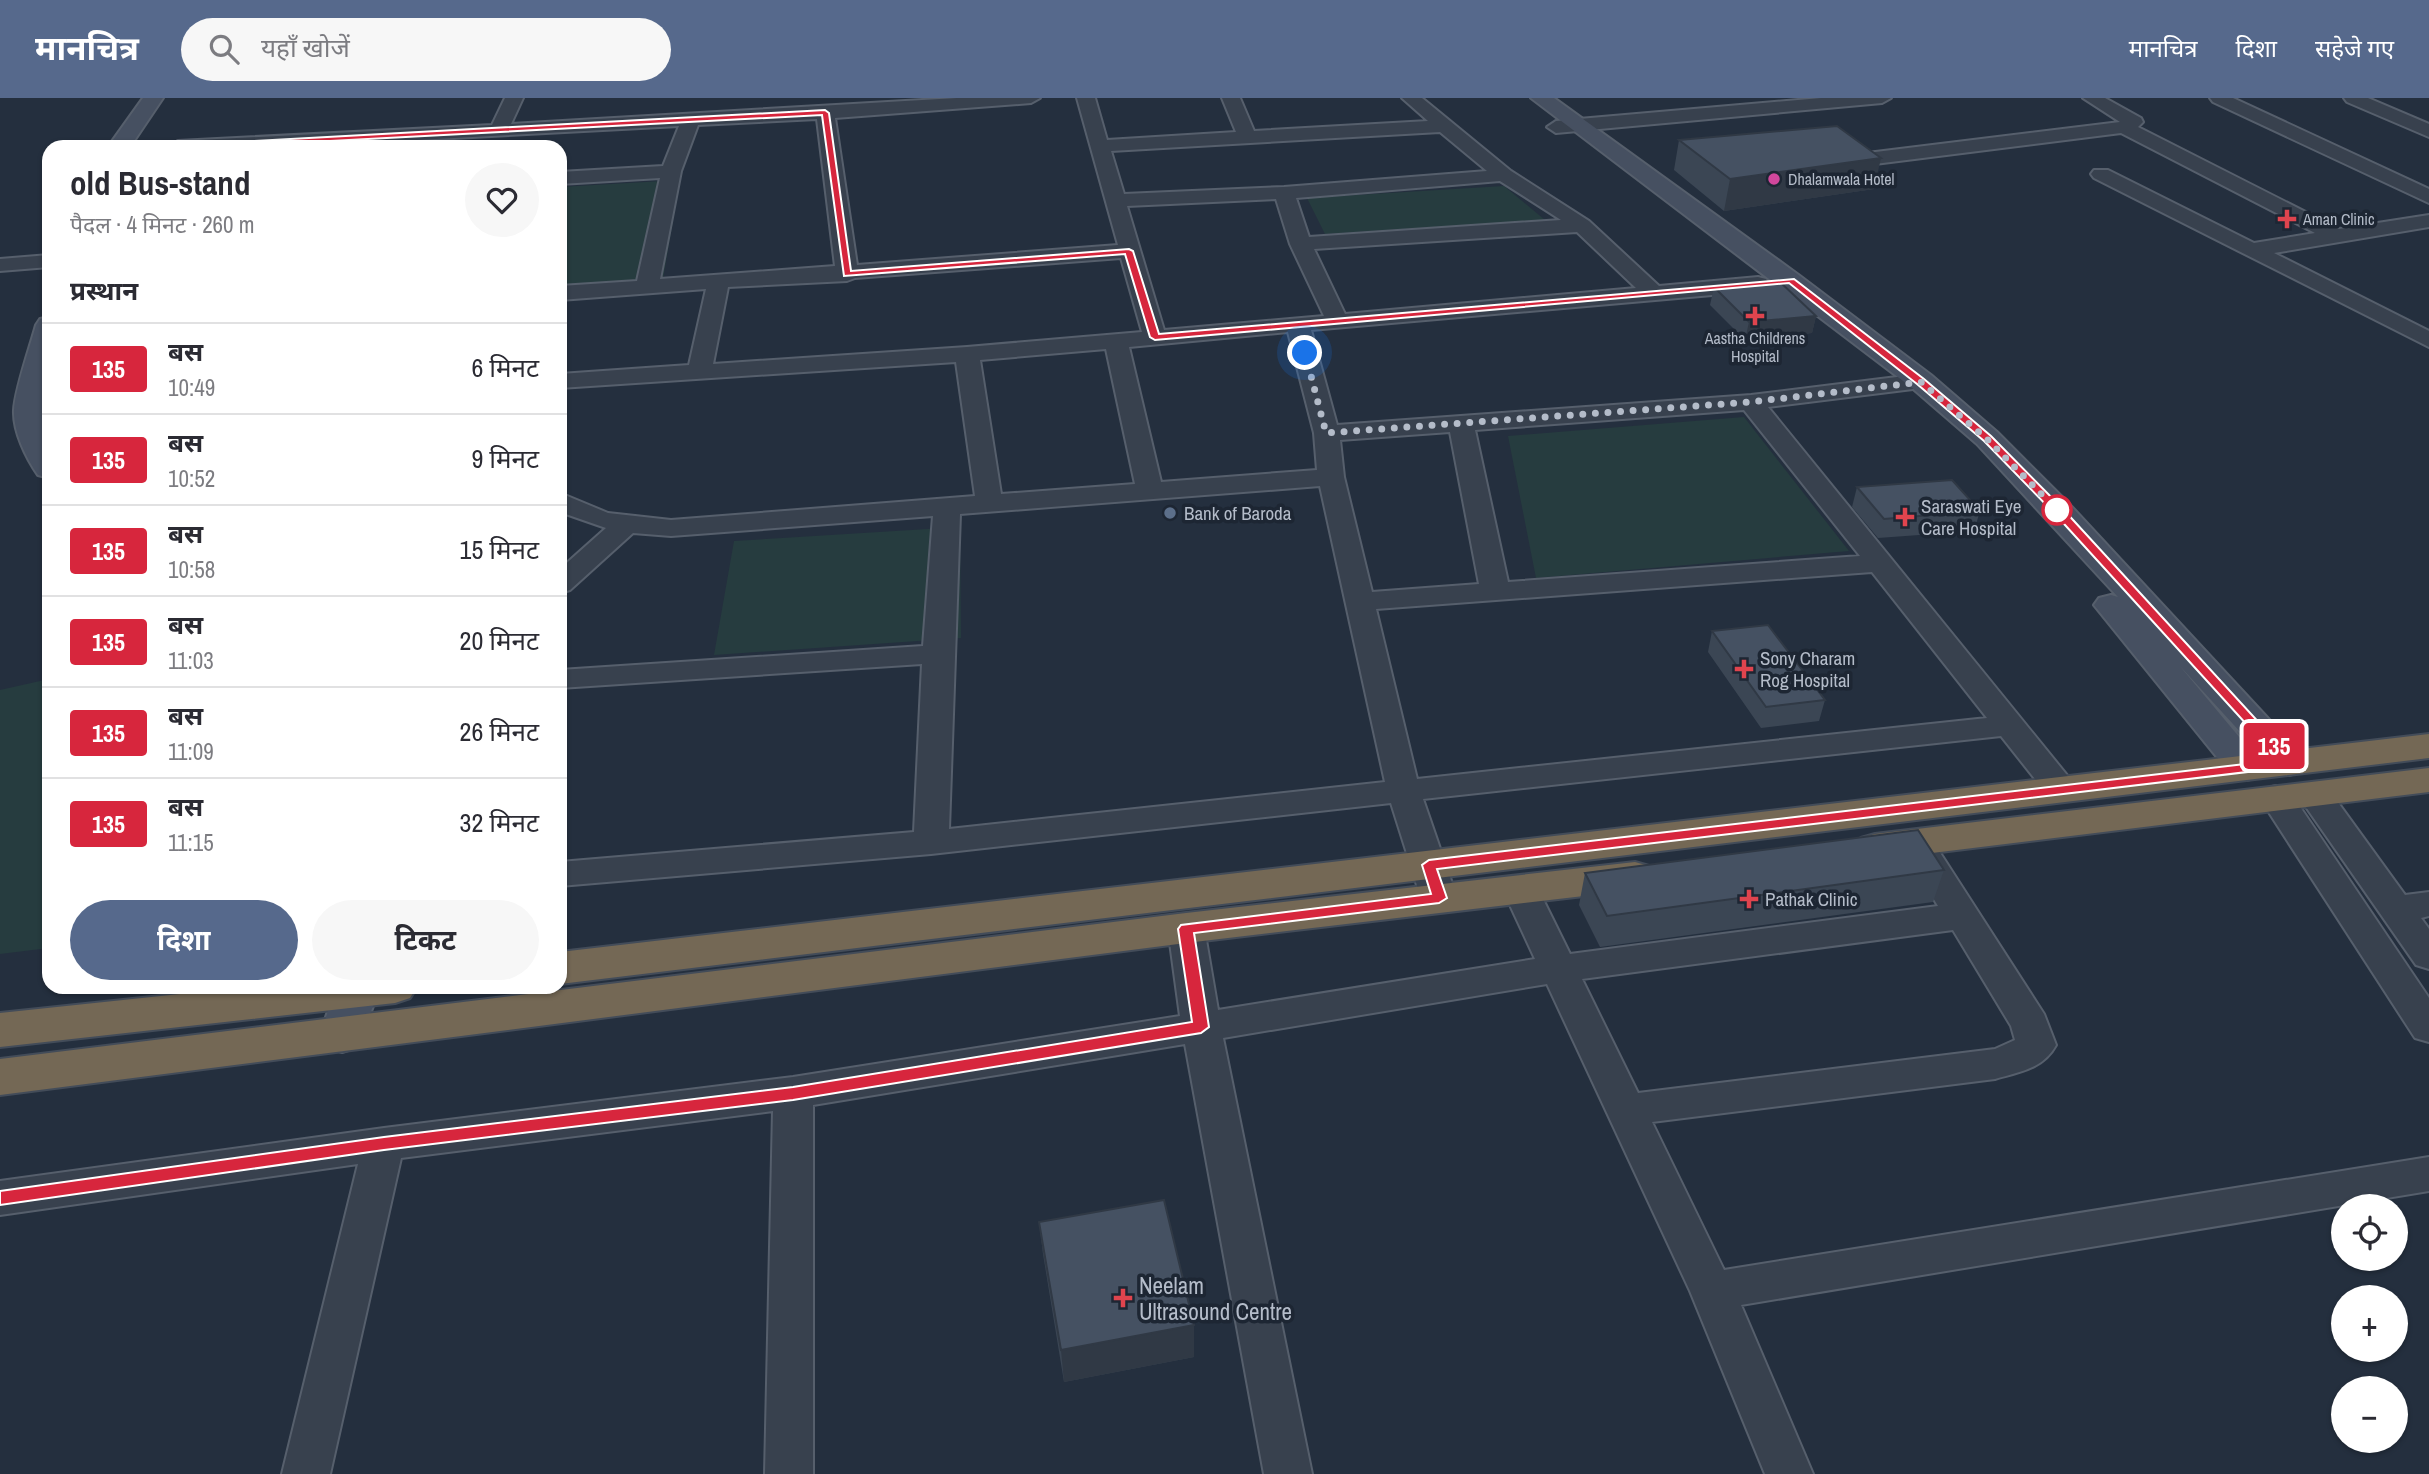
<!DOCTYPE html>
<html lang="hi">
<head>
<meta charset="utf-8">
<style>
  body { margin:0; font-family:"Archivo Narrow","Noto Sans Devanagari",sans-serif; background:#f7f7f7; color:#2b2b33; height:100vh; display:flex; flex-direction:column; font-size:26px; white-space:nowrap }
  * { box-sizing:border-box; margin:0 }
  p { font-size:23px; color:#7c7c81 }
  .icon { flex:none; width:38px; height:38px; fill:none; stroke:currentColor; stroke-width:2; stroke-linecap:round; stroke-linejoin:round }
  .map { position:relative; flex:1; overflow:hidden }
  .sheet { position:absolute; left:42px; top:42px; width:525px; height:854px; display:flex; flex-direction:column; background:#fff; border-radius:21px; box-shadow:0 2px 5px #0004 }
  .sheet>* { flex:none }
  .badge { padding:0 14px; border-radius:5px; font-size:24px; line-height:46px }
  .tools { position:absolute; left:2331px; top:1096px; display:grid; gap:14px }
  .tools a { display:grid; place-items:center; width:77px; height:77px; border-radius:50%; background:#fff; box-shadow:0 2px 5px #0004; font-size:35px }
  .you { position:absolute; width:35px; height:35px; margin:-18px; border:5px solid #fff; border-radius:50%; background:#1a73e8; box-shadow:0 0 0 10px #1a73e833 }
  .map>.badge { position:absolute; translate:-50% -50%; box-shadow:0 0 0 4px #fff }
  h2 { padding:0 28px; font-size:26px; line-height:63px }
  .round { display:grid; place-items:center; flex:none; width:74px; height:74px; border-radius:37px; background:#f7f7f7 }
  .head { display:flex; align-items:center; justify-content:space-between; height:119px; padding:0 28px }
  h1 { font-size:33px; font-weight:700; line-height:52px }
  .cta { display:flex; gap:14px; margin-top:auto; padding:14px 28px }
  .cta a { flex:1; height:80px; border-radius:42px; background:#56698c; color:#fff; font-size:28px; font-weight:700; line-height:80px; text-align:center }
  .cta a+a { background:#f7f7f7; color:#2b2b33 }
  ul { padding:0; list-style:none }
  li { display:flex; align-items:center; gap:21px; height:91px; padding:0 28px; border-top:2px solid #e1e1e2 }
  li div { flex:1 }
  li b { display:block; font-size:26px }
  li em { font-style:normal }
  li .badge { min-width:77px; font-weight:700; text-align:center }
  header { display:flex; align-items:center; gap:42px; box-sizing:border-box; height:98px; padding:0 35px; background:#56698c; color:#fff }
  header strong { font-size:33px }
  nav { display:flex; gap:38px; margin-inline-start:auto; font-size:24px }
  .search { width:490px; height:63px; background:#f7f7f7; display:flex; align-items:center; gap:18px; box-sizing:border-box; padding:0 24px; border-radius:38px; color:#7c7c81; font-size:26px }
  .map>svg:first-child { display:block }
  .green { fill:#263c3f }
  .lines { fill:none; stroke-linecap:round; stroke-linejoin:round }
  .street-casing { stroke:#565f6c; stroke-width:4 }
  .secondary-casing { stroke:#565f6c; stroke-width:4 }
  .highway-casing { stroke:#434c59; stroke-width:4 }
  .street { fill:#38414e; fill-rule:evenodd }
  .secondary { fill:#465061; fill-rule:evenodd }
  .highway { fill:#746855; fill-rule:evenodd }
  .wall { fill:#3b4654 }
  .shaded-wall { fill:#303945 }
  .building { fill:#455162; stroke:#303945; stroke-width:2 }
  .line { fill:#d7263d; stroke:#fff; stroke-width:2 }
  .walk { stroke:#b4bcc9; stroke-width:7; stroke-dasharray:0 12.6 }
  .hotel-dot { fill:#d1479c; stroke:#1d2633; stroke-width:2.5 }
  .health-dot { fill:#e0444e; stroke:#1d2633; stroke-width:2.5 }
  .stop-dot { fill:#fff; stroke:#d7263d; stroke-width:3.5 }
  .service-dot { fill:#5c6f8a; stroke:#1d2633; stroke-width:2.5 }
  .labels { text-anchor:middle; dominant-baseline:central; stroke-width:7; stroke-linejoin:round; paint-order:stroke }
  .far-poi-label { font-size:16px; fill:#b4bcc9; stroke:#1d2633; text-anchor:start }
  .poi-label { font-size:19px; fill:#b4bcc9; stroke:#1d2633; text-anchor:start }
  .near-poi-label { font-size:23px; fill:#b4bcc9; stroke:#1d2633; text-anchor:start }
</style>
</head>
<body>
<header>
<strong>मानचित्र</strong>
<div class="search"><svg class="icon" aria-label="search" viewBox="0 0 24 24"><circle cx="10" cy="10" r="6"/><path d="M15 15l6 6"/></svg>यहाँ खोजें</div>
<nav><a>मानचित्र</a><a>दिशा</a><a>सहेजे गए</a></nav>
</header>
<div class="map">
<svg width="2429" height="1376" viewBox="0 0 2429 1376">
  <rect width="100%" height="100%" fill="#242f3e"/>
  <path class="green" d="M680 82 663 181 560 188V89Z
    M1504 88 1545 122 1325 136 1307 100Z
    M1744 319 1849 453 1536 480 1508 338Z
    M960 429 961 540 714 557 734 443Z
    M49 581V850L0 856V592Z"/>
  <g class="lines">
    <defs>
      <path id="street" d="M505 0H523L511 26 957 0H1040L1031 5 835 20 857 167 1118 147 1077 0H1095L1107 42 1236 34 1222 0H1240L1254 33 1428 23 1402 0H1422L1511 73 1589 123 1659 188 1758 179 1766 181 1769 186 1766 191 1758 193 1311 232 1337 327 1751 297 1921 276 1930 278 1933 283 1930 288 1921 290 1768 309 2079 692 2074 700 2062 703 2050 700 2001 638 1423 701 1457 800 1452 809 1439 812 1426 809 1421 800 1391 705 931 756 560 788V764L914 734 922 566 560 590V572L923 548 933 418 671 438 633 435 570 492 560 495V471L606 430 560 414V395L608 415 671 422 975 398 956 264 560 290V276L689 267 706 191 560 202V188L637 183 660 80 560 86V74L663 68 679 28 285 49H169L178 43 492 27ZM817 21 835 168 660 181 681 73 698 27ZM1440 34 1487 73 1284 89 1124 96 1111 53ZM1500 83 1561 122 1309 139 1296 100ZM1276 101 1290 146 1324 218 1164 232 1127 108ZM1577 134 1636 190 1345 216 1314 151ZM1121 160 1142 234 967 249 713 266 728 189 847 183 855 180ZM1288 234 1314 335 1317 372 1161 384 1129 249ZM1106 251 1135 386 1001 396 980 262ZM1744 312 1860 458 1508 484 1475 332ZM1450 334 1479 486 1372 494 1344 379 1340 342ZM1320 388 1385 684 949 731 960 416ZM1872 474 1987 620 1417 681 1376 511Z
        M1821 0H1891L1882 5 1556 35 1547 29 1556 23Z
        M2083 0H2105L2141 20 2143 24 2138 29 2339 131 2429 117V129L2274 155 2429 233V249L2094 80 2091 76 2094 72H2108L2254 145 2315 135 2121 35 1851 69 1841 63 1851 57 2120 24Z
        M2210 0H2233L2429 91V105L2213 4Z
        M2344 0H2368L2429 26V39L2347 4Z
        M49 157V169L0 173V161Z
        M2314 685 2326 688 2405 797 2429 794V818L2421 820 2429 831V871L2416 867 2297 696 2302 688Z
        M2276 688 2288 691 2429 900V944L2415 940 2259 699 2264 691Z
        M1916 732 1928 736 2044 916 2056 947C2043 971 2019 974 1995 981L1652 1024 1724 1172 2429 1059V1093L1741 1207 1813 1376H1765L1690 1193 1547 886 1223 940 1312 1376H1264L1185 946 813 1007V1376H765L773 1013 401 1060 330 1376H282L358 1066 0 1117V1083L384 1030 793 979 1180 918 1168 830 1173 821 1186 817 1199 821 1204 830 1218 912 1535 861 1503 792 1508 783 1521 780 1534 783 1570 856 1938 808 1899 744 1904 736ZM1953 832 2011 928 2015 942 1995 951 1638 995 1582 881Z"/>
      <path id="secondary" d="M143 0H163L130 49H108Z
        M1531 0H1554L1800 178 1931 277 1997 334 2070 407 2302 657 2308 665 2302 673 2289 677 2276 673 2179 567 2265 670 2259 679 2246 682 2233 679 2094 507 2099 500 2111 497 2118 499 1977 346 1911 289Z
        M49 219V284L42 312 49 341V380L38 377C26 360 13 333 14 312 15 291 30 249 36 227L40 221Z
        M336 889H380L358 949 342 954 326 949 320 937Z"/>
      <path id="highway" d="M2429 636V660L560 886V854Z
        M2429 670V694L1875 762 1861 758 1855 749 1861 740 1875 736Z
        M1635 764 1649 768 1655 778 1649 788 1635 792 1186 845 0 997V961L1186 815Z
        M246 889H417L410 900 395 905 0 949V915Z"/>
    </defs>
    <use href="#street" class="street-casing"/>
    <use href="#secondary" class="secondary-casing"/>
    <use href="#highway" class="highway-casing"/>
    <use href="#street" class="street"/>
    <use href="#secondary" class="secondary"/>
    <use href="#highway" class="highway"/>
  </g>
  <path class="wall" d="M1679 42 1874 91 1724 113 1674 72Z
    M1714 189 1816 218 1812 235 1745 242 1710 207Z
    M1857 389 1980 413 1974 433 1878 440 1852 409Z
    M1712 533 1825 602 1819 623 1761 630 1708 554Z
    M1944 772 1933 804 1600 849 1579 807 1585 775Z
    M1039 1124 1194 1227V1259L1064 1284 1043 1156Z"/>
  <path class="shaded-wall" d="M1881 60 1874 91 1724 113 1730 81Z
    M1816 218 1812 235 1745 242 1749 224Z
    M1194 1227V1259L1064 1284 1061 1252Z"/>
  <path class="building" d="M1837 28 1881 60 1730 81 1679 42Z
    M1779 183 1816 218 1749 224 1714 189Z
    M1952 382 1980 413 1884 421 1857 389Z
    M1768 527 1825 602 1766 609 1712 533Z
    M1918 732 1944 772 1607 818 1585 775Z
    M1164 1102 1194 1227 1061 1252 1039 1124Z"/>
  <path class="line" d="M825 12 829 15 851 173 1129 151 1133 153 1159 236 1794 181 1924 281 1991 338 2063 411 2296 665 2289 669 1437 771 1447 800 1439 805 1194 835 1209 929 1201 935 793 1002 384 1052 0 1107V1093L384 1039 793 989 1192 924 1178 831 1181 827 1431 796 1422 767 1429 762 2279 662 2055 416 1984 343 1917 286 1789 185 1155 242 1150 239 1125 156 844 178 822 17 178 51 174 49 178 47Z"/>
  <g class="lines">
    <path class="walk" d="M1305 255 1326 335 1751 304 1921 284 1987 341 2059 414 2057 412"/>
  </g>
  <circle class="hotel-dot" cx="1774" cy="81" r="7"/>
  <g class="health-dot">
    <path d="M2283.5 110.5h7v7h7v7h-7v7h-7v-7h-7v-7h7z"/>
    <path d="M1751.5 207.5h7v7h7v7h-7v7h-7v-7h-7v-7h7z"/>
    <path d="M1901.5 408.5h7v7h7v7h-7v7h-7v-7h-7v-7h7z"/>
    <path d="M1740.5 560.5h7v7h7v7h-7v7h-7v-7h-7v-7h7z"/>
    <path d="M1745.5 790.5h7v7h7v7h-7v7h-7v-7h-7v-7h7z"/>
    <path d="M1119.5 1189.5h7v7h7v7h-7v7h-7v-7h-7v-7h7z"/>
  </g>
  <circle class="stop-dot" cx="2057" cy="412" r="14"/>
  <circle class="service-dot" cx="1170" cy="415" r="7"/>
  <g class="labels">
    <g class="far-poi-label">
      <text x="1788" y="81">Dhalamwala Hotel</text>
      <text x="2303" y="121">Aman Clinic</text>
      <text x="1755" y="240" text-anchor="middle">Aastha Childrens<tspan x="1755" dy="18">Hospital</tspan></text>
    </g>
    <g class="poi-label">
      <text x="1921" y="408">Saraswati Eye<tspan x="1921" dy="22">Care Hospital</tspan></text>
      <text x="1184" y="415">Bank of Baroda</text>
      <text x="1760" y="560">Sony Charam<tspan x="1760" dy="22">Rog Hospital</tspan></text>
      <text x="1765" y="801">Pathak Clinic</text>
    </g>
    <g class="near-poi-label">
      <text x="1139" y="1187">Neelam<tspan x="1139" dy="26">Ultrasound Centre</tspan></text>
    </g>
  </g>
</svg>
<div class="tools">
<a><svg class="icon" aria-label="locate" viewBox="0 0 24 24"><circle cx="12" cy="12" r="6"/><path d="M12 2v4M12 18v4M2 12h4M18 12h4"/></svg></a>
<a>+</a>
<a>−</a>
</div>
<div class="you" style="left:1305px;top:255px"></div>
<b class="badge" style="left:2274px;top:648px;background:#d7263d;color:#fff">135</b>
<section class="sheet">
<div class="head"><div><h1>old Bus-stand</h1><p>पैदल · 4 मिनट · 260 m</p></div><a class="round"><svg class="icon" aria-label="heart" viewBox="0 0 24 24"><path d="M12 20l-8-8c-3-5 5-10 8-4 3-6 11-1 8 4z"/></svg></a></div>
<h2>प्रस्थान</h2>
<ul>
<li><span class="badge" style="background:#d7263d;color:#fff">135</span><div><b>बस</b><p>10:49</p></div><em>6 मिनट</em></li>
<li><span class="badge" style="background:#d7263d;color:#fff">135</span><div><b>बस</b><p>10:52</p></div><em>9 मिनट</em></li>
<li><span class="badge" style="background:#d7263d;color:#fff">135</span><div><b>बस</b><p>10:58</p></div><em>15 मिनट</em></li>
<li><span class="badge" style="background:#d7263d;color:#fff">135</span><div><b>बस</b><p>11:03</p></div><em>20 मिनट</em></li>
<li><span class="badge" style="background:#d7263d;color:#fff">135</span><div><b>बस</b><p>11:09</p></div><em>26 मिनट</em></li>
<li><span class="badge" style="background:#d7263d;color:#fff">135</span><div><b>बस</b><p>11:15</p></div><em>32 मिनट</em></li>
</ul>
<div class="cta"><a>दिशा</a><a>टिकट</a></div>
</section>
</div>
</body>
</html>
